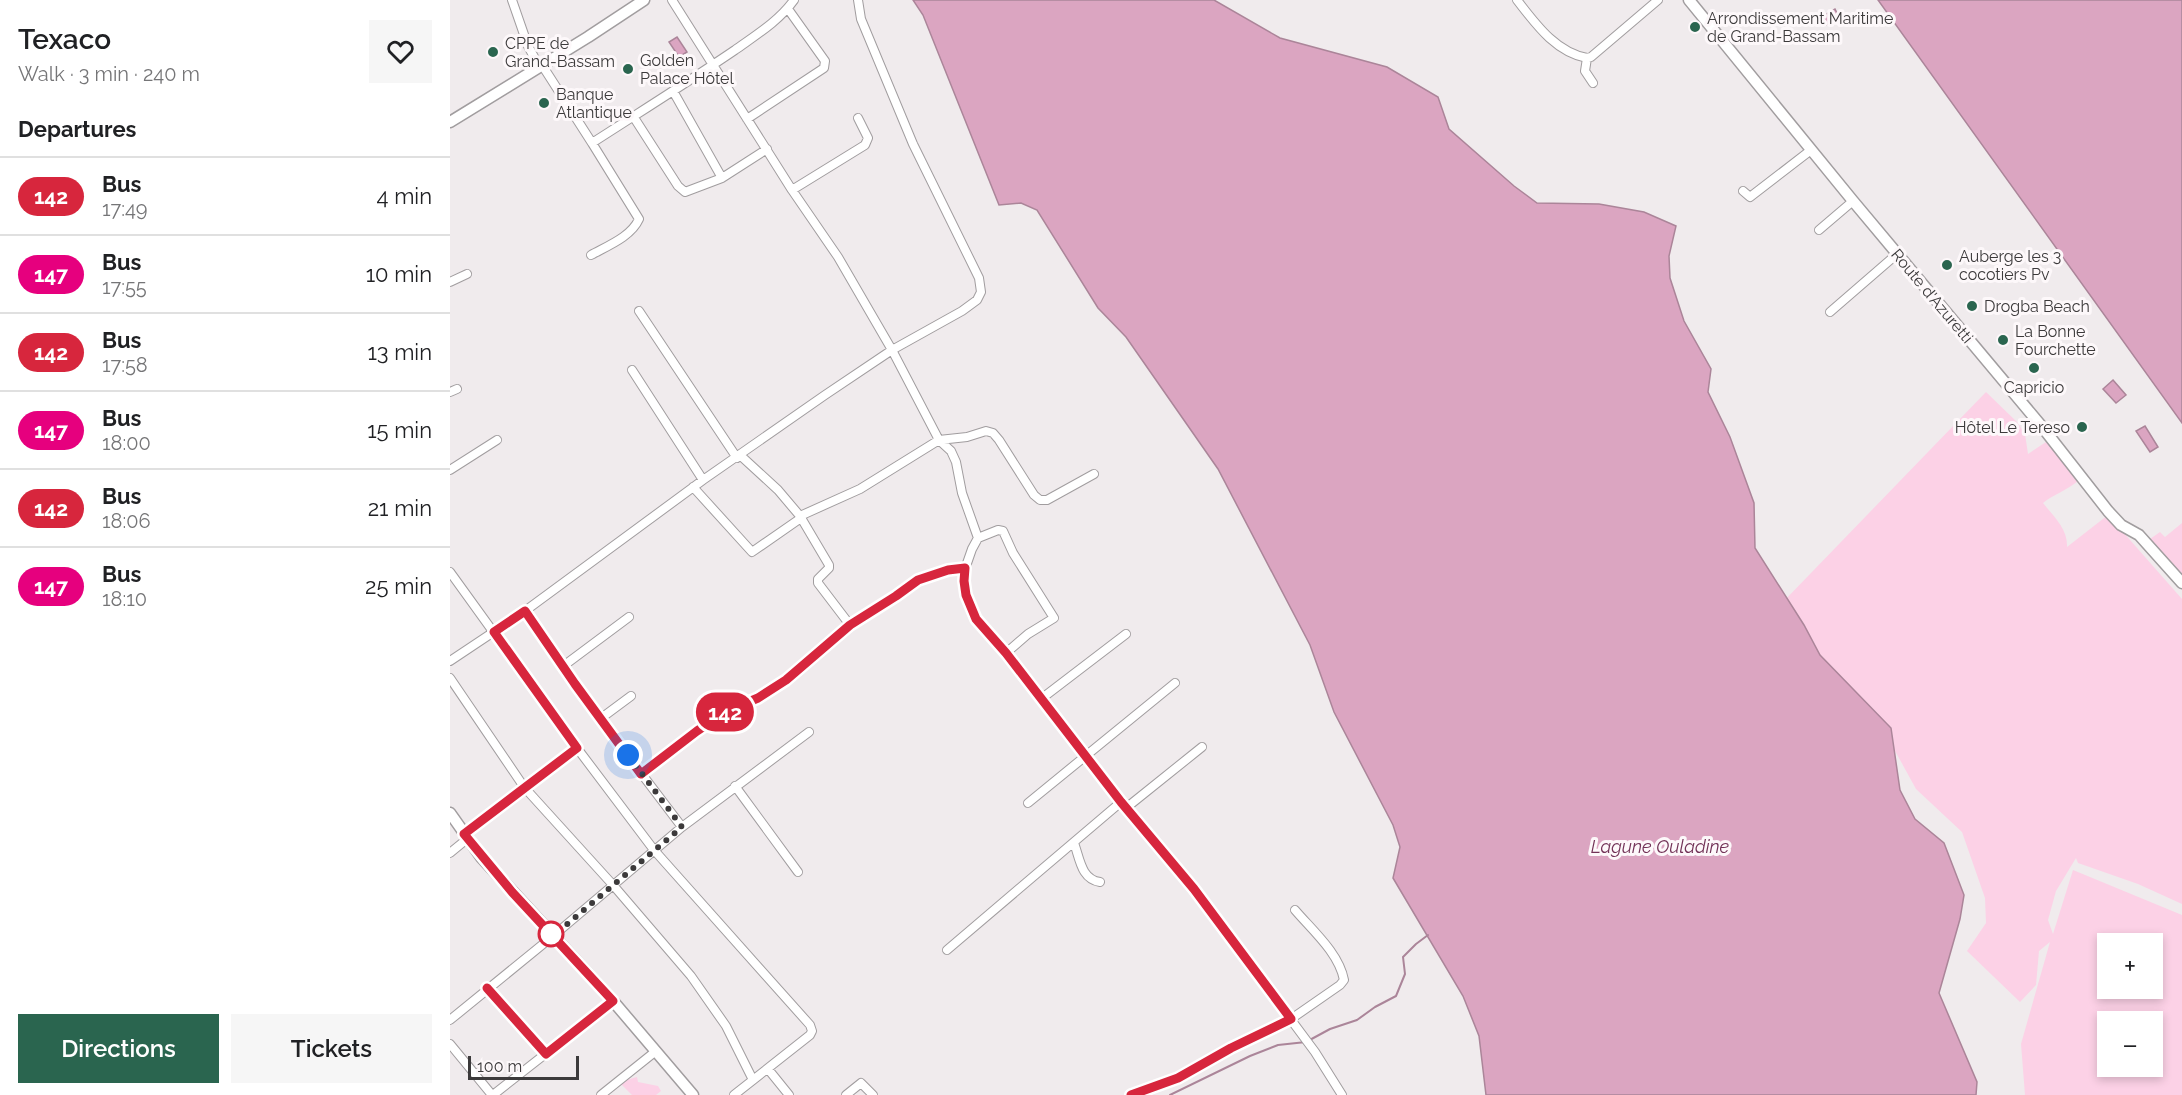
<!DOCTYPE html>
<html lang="en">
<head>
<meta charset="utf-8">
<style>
  body { margin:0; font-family:Raleway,sans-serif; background:#f6f6f6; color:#202124; height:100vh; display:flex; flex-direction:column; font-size:22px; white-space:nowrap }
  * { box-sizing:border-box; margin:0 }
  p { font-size:20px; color:#757577 }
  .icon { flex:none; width:33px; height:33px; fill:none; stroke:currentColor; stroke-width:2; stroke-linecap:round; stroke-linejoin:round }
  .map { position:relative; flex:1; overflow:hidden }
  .details { display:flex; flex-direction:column; background:#fff; width:450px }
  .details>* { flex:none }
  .badge { padding:0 12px; border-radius:20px; font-size:21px; line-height:39px }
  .buttons { position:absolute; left:1647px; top:933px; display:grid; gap:12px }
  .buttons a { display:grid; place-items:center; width:66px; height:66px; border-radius:0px; background:#fff; box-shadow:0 3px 9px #0003; font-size:30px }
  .scale { position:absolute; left:18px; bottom:15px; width:111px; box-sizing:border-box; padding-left:6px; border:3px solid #3c3a3b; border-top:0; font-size:16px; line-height:21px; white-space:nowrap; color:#3c3a3b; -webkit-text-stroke:4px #fdf8fa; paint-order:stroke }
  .you { position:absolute; width:30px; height:30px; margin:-15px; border:4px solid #fff; border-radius:50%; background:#1a73e8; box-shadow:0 0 0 9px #1a73e833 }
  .map>.badge { position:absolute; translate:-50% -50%; box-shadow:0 0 0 3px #fff }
  h2 { padding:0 18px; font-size:22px; line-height:54px }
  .round { display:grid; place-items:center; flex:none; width:63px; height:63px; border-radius:0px; background:#f6f6f6 }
  .head { display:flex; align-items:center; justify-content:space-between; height:102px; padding:0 18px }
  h1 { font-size:28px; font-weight:600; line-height:45px }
  .cta { display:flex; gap:12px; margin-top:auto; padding:12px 18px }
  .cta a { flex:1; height:69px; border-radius:0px; background:#2a654f; color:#fff; font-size:24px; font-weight:600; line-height:69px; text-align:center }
  .cta a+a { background:#f6f6f6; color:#202124 }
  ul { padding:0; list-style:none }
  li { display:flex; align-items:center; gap:18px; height:78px; padding:0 18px; border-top:2px solid #e0e0e0 }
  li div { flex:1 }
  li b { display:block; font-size:22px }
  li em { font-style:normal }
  li .badge { min-width:66px; font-weight:700; text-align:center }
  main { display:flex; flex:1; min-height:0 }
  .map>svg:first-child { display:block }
  .green { fill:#fcd1e6; fill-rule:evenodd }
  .water { fill:#dba5c1; stroke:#ab8599; stroke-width:1.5 }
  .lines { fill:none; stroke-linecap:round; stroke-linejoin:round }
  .stream { stroke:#ab8599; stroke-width:2 }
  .minor-casing { stroke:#a19d9f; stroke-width:10 }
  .tertiary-casing { stroke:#a19d9f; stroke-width:13 }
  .minor { stroke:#fff; stroke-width:8 }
  .tertiary { stroke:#fff; stroke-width:10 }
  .line-casing { stroke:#fff; stroke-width:14 }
  .line { stroke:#d7263d; stroke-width:9 }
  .walk { stroke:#3c3a3b; stroke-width:6; stroke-dasharray:0 10.8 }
  .poi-dot { fill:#2a654f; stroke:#fdf8fa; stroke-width:2 }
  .stop-dot { fill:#fff; stroke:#d7263d; stroke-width:3 }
  .labels { text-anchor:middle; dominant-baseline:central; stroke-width:6; stroke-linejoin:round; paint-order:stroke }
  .poi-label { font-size:16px; fill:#3c3a3b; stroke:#fdf8fa; text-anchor:start }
  .street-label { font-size:16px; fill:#3c3a3b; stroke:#fdf8fa }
  .water-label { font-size:18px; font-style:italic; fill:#723257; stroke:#fdf8fa }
</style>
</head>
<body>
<main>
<section class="details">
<div class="head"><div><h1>Texaco</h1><p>Walk · 3 min · 240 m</p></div><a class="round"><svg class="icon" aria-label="heart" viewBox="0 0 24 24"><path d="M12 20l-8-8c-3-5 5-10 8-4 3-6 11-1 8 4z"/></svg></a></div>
<h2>Departures</h2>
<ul>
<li><span class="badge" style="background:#d7263d;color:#fff">142</span><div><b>Bus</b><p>17:49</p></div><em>4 min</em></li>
<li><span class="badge" style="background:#e6007e;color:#fff">147</span><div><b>Bus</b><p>17:55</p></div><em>10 min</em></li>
<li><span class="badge" style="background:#d7263d;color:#fff">142</span><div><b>Bus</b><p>17:58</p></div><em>13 min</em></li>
<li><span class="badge" style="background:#e6007e;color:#fff">147</span><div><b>Bus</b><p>18:00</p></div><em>15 min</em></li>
<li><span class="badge" style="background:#d7263d;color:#fff">142</span><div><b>Bus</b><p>18:06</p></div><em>21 min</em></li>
<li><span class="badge" style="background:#e6007e;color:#fff">147</span><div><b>Bus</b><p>18:10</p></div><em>25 min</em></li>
</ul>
<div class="cta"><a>Directions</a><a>Tickets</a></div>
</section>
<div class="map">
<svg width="1732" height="1095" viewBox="0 0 1732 1095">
  <rect width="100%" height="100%" fill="#f0ebed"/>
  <path class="green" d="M1536 392 1567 422 1575 434 1578 454 1596 442 1629 480C1618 490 1604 494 1593 503 1604 517 1618 529 1617 547L1658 515 1732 599V904L1688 884 1628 863 1626 858 1606 891 1598 920 1603 934 1623 870 1732 915V1095H1575L1571 1044 1600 942 1589 951 1586 985 1570 1002 1517 951 1536 923 1535 898 1512 832 1466 789 1444 749 1441 728 1370 655 1354 625 1331 604ZM1658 944H1702V988H1658ZM1658 1022H1702V1066H1658Z
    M1732 523V577L1700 539 1710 532 1715 537Z
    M187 1077 188 1082 208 1086 211 1091 206 1095H182L169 1082Z"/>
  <path class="water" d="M463 0H764L830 38 937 67 988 97 999 129 1064 186 1087 203 1149 204 1194 212 1226 226 1219 256 1220 278 1234 321 1261 369 1258 392 1280 437 1304 503 1305 548 1354 625 1370 655 1441 728 1450 790 1465 819 1494 843 1514 895 1510 919 1489 993 1527 1082 1526 1095H1036L1029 1036 1013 996 943 878 950 847 943 825 884 712 860 645 768 469 676 337 648 308 587 210 571 203 549 205 473 15Z
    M1428 0H1732V423Z
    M1385 9 1389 17 1376 25 1371 17Z
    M227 37 237 52 229 57 219 42Z
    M1663 380 1676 395 1666 403 1653 389Z
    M1695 426 1708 447 1700 452 1686 431Z"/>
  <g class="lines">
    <path class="stream" d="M720 1095 800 1056 828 1045 856 1042 880 1029 907 1020 925 1007 946 996 955 974 953 957 966 944 978 935"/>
    <defs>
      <path id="minor" d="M62 0 78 46 89 66
        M222 0 342 190 388 257 442 350 489 440 501 451 506 462 512 493 528 538 522 549 515 569 514 581 516 595 526 619 556 653 671 802 744 889 865 1052 892 1095
        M1067 0C1085 23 1105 52 1137 58
        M1137 58 1141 57 1208 0
        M1137 58 1135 71 1143 83
        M92 65 142 143C190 112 238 82 285 50 306 35 329 21 344 0
        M223 91 272 178
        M183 116 228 186 235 192 272 178 317 149
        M297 119 374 68 375 61 338 9
        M342 190 415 145 418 138 408 118
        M1293 191 1300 197 1361 150
        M1369 230 1403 201
        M141 255C157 246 181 237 189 219L142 143
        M0 282 17 274
        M189 311 287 458
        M1380 312 1447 254
        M182 370 253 480
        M0 392 7 389
        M291 456 328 490 350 516 379 565V568L368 579V583L400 625
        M0 470 47 440
        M243 487 302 552 351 518
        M350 516 410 489 489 440 517 437 536 431 543 433 549 440 584 495 590 500H597L644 474
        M528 538 548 530 553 531 563 553 604 618 578 634 556 653
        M0 572 127 748 204 850 360 1025 362 1031 360 1035 284 1095
        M75 611 150 719 232 827
        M0 661 75 611 253 480 375 395 442 350 512 311 527 300 531 292 529 278 463 144 411 19 408 0
        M112 667 179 617
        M0 678 74 787 163 885 241 976 276 1026 303 1080
        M591 699 676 634
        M150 719 181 696
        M191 773 247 731 275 712 308 698 336 680 400 625 446 596 468 580 498 570 515 569
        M285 786 348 872
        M578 803 725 683
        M676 808 752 747
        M14 834 127 748
        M624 843C630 859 631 879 650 882
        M0 853 17 839
        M497 950 671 802
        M37 988 96 1054
        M0 1020 103 936 232 827 359 732
        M0 1044 42 1095
        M318 1069 339 1095
        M43 1095 163 1001
        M151 1095 206 1051
        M396 1095 411 1083 423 1095
        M681 1095 728 1078 781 1048 841 1019 890 985 894 980C889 953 862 930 845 910"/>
      <path id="tertiary" d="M1239 0 1403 201 1593 428 1658 511 1671 525 1689 535 1732 583
        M0 122 138 37 194 0
        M0 813 31 857 163 1001 243 1095"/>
    </defs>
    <use href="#minor" class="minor-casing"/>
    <use href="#tertiary" class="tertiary-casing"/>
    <use href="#minor" class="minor"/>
    <use href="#tertiary" class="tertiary"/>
  </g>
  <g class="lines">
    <defs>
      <path id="line" d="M37 988 96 1054 163 1001 62 892 14 834 127 748 44 632 75 611 125 684 191 774 247 731 275 712 308 698 336 680 400 625 446 596 468 580 498 570 515 568 514 581 516 595 526 619 556 653 671 802 744 889 841 1019 781 1048 728 1078 681 1095"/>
    </defs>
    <use href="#line" class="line-casing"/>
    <use href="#line" class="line"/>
    <path class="walk" d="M101 934 103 936 232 827 178 755"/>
  </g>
  <g class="poi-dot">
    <circle cx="1245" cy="27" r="6"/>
    <circle cx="43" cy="52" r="6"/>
    <circle cx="178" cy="69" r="6"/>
    <circle cx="94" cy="103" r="6"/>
    <circle cx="1497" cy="265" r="6"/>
    <circle cx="1522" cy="306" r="6"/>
    <circle cx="1553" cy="340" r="6"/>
    <circle cx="1584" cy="368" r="6"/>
    <circle cx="1632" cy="427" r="6"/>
  </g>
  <circle class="stop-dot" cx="101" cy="934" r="12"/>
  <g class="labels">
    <g class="poi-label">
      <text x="1257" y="18">Arrondissement Maritime<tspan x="1257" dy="18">de Grand-Bassam</tspan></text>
      <text x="55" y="43">CPPE de<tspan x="55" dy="18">Grand-Bassam</tspan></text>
      <text x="190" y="60">Golden<tspan x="190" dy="18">Palace Hôtel</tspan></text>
      <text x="106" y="94">Banque<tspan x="106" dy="18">Atlantique</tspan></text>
      <text x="1509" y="256">Auberge les 3<tspan x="1509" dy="18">cocotiers Pv</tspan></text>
      <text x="1534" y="306">Drogba Beach</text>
      <text x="1565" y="331">La Bonne<tspan x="1565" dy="18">Fourchette</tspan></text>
      <text x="1584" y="387" text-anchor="middle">Capricio</text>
      <text x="1620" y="427" text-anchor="end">Hôtel Le Tereso</text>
    </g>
    <g class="street-label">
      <text transform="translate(1482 296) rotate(50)">Route d'Azuretti</text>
    </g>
    <g class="water-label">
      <text x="1210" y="846">Lagune Ouladine</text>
    </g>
  </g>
</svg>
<div class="buttons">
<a>+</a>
<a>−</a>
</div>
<div class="scale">100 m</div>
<div class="you" style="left:178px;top:755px"></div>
<b class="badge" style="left:275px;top:712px;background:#d7263d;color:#fff">142</b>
</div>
</main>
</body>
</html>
